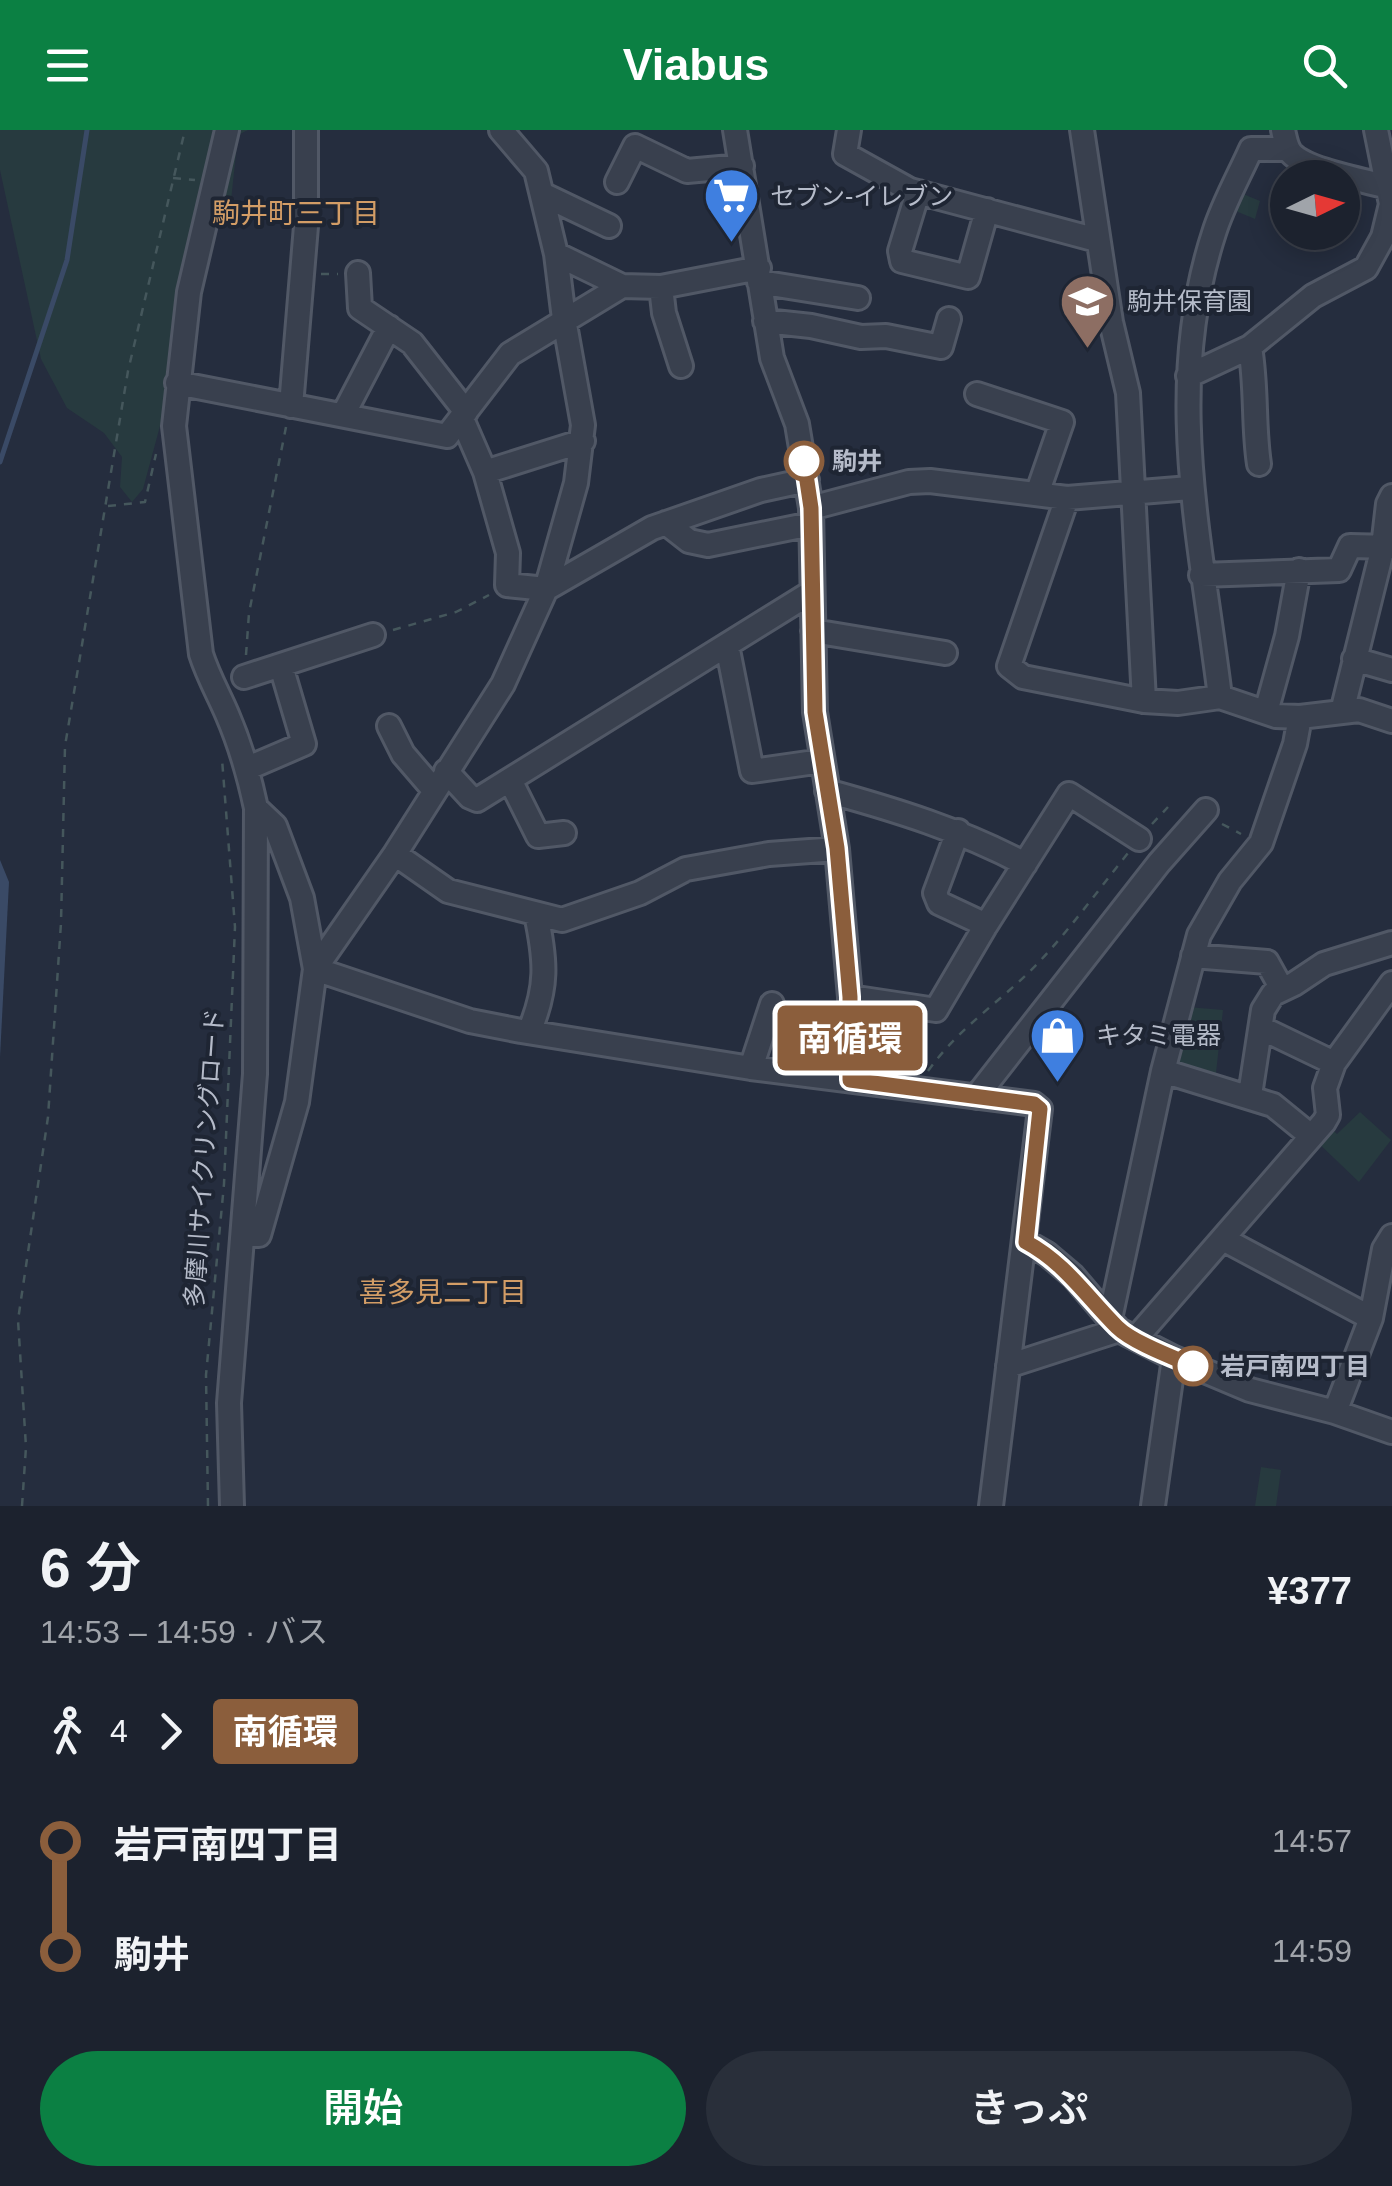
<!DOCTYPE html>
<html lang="ja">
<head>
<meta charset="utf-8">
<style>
  body { margin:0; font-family:Helvetica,"Noto Sans JP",sans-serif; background:#292f3a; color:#f1f3f6; height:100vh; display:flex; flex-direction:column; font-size:38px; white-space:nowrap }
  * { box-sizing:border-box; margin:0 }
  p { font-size:32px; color:#a0a4aa }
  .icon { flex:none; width:55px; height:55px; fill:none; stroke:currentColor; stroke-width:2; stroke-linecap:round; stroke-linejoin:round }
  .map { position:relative; height:1376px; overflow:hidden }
  .side { display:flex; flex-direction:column; background:#1c222e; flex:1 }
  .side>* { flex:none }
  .badge { padding:0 20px; border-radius:8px; font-size:35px; line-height:65px }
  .needle { width:65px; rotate:85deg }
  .buttons { position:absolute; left:1270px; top:30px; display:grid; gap:20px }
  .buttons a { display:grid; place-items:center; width:90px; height:90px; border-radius:50%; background:#1c222e; box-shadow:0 5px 25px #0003,0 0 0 2px #3a3f4a; font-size:50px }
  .map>.badge { position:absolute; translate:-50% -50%; box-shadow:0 0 0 5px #fff }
  .legs { display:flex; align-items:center; gap:15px; height:110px; padding:0 40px; font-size:32px }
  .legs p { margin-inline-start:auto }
  .overview { display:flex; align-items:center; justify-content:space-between; height:170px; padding:0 40px }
  h1 { font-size:55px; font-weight:600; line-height:75px }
  .primary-button { display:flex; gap:20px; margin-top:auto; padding:20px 40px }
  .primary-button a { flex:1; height:115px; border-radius:60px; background:#0b8043; color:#fff; font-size:40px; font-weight:600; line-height:115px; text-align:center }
  .primary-button a+a { background:#292f3a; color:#f1f3f6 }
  ul { padding:0 40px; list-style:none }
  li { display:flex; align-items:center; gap:35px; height:110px; font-size:38px }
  li i { display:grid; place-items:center; width:15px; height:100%; margin:0 12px; background:currentColor }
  li i::after { content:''; width:25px; height:25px; margin:-12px; border:8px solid; border-radius:50%; background:#1c222e }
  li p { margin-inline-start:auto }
  li:first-child i { background:linear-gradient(#0000 50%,currentColor 0) }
  li:last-child i { background:linear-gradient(currentColor 50%,#0000 0) }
  header { display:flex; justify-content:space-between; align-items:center; height:130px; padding:0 40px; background:#0b8043; color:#fff; font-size:45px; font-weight:600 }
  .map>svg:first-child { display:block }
  .green { fill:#273a3f }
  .water { fill:#3a4a66 }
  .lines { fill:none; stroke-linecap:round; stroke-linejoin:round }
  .stream { stroke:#3a4a66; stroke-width:5 }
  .minor-casing { stroke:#515866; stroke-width:28 }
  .path { stroke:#45575c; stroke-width:2.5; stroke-dasharray:8 8; stroke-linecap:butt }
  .minor { stroke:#39404e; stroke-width:22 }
  .line-1-casing { stroke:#fff; stroke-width:22 }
  .line-1 { stroke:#8b5e3c; stroke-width:15 }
  .stop-1-dot { fill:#fff; stroke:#8b5e3c; stroke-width:5 }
  .labels { text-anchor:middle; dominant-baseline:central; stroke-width:8; stroke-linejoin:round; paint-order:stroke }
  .poi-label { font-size:25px; fill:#b5bbc9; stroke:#1e2533; text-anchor:start }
  .stop-label { font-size:25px; font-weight:bold; fill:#b5bbc9; stroke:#1e2533; text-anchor:start }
  .street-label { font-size:25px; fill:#b5bbc9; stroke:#1e2533 }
  .neighbourhood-label { font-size:28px; fill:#d39d66; stroke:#1e2533 }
</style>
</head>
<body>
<header><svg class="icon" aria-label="menu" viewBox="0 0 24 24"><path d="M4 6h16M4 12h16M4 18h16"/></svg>Viabus<svg class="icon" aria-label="search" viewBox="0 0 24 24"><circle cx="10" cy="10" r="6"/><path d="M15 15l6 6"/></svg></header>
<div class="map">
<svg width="1392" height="1376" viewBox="0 0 1392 1376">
  <rect width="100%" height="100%" fill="#252d3e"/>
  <path class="green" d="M0 0H220L170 259 143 359 132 372 120 357 122 327 104 303 67 278 41 229 0 40Z
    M235 0H248L238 5 230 80 227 89 218 90 199 182 197 212H189Z
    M1236 61 1260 71 1255 89 1238 82 1230 72Z
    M1188 877 1223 880 1215 952 1174 940Z
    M1360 982 1391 1010 1359 1052 1311 1006 1324 992 1337 1004Z
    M1261 1337 1281 1340 1276 1376H1255Z"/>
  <path class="water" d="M0 730 9 752 0 927Z"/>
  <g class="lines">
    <path class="stream" d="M0 332 67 130 87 0"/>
    <defs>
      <path id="minor" d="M227 0 189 162 174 296 201 524C208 546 218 563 227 584 240 614 249 645 256 678L255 944 229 1273 232 1376
        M735 0 772 228 797 294 811 378 815 582 837 719 850 867 851 950
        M849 0 845 24 910 60 1097 110
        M1082 0 1111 192 1128 263 1144 571
        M1283 0C1285 8 1286 17 1291 23 1307 41 1368 51 1392 58
        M617 52 635 16 687 41 742 36
        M918 62 900 121 902 131 968 147 987 80
        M542 64 609 96
        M556 124 622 156
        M358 143 360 178 412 213 466 282
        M759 152 858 168
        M661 157 664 183 681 236
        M765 191 811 196 861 207 886 206 941 217 949 189
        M1250 217C1257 259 1253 294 1259 334
        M1188 246 1250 217 1313 166 1366 138 1383 107 1391 74 1376 0
        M177 253 447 306 510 224 622 156 661 157 759 138
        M977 264 1062 292 1037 364
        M291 276 306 96V0
        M343 285 389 197
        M462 289 485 342 508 423 507 455 546 459 652 398 761 360 807 350
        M485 342 583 311
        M1067 368 1009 536 1023 547 1144 571 1178 573 1220 567 1276 586 1300 587
        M811 378 909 352 930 351 1067 368 1190 358
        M666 393 689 411 708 415 811 394
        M1201 445 1339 440 1350 416 1392 417
        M813 501 945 523
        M727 515 752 641 822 631
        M1354 529 1392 540
        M244 547 373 505
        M1220 567C1201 410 1163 259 1214 103 1223 74 1239 46 1251 19H1288
        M1266 582 1287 506 1299 440
        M1342 582 1383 417 1388 374 1392 366
        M389 596 403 624 434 660
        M248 638 304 614 281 536
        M446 641 470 667 477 670 812 462
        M511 652 538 706 564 703
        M827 661C896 680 961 700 1025 734
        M958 701 935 763 939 773 986 795
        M395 724 448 761 562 790 640 763 686 739 769 724 837 719
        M1193 826 1267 832 1282 859
        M315 839 470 891 521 901 751 938 1034 974 1040 979 991 1376
        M315 839 395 724 503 554 546 459 576 353 583 295 564 189 556 124 536 41 501 0
        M850 867 936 880 986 795 1069 664 1139 709
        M1261 898 1334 933
        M529 902C548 857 546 831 536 784
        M751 938 772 874
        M1163 941 1273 975 1311 1006
        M1250 965 1263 880 1273 864 1294 854 1324 834 1392 813
        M976 967 1159 733 1206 680
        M244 1105H259L297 972 315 839 302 768 275 696 256 678
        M1223 1109 1371 1188
        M1026 1112 1047 1124 1073 1146 1119 1200 1174 1228 1250 1260 1335 1282 1392 1302
        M1110 1189 1163 941 1199 805 1230 751 1261 713 1295 614 1300 587 1359 580 1392 591
        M1136 1208 1324 992 1328 985 1325 958 1334 933 1392 853
        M1008 1236 1119 1200
        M1335 1282 1371 1188 1384 1119 1392 1106
        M1153 1376 1174 1228"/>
    </defs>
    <use href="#minor" class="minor-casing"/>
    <path class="path" d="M173 48 195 50
      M321 144H338
      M108 376 145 372 156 324
      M393 500 456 482 489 465
      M246 525 249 483 286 297
      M1152 694 1168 677
      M1222 694 1241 704
      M928 941C961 895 1001 872 1039 832 1071 798 1099 759 1128 723
      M22 1376 26 1317 18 1190 48 987 61 793 65 616 128 241 185 0
      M208 1376 206 1245 224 1054 235 797 222 629"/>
    <use href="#minor" class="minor"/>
  </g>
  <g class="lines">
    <defs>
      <path id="line-1" d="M804 331 811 378 815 582 837 718 850 867V950L1034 974 1040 979 1026 1112C1065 1133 1086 1166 1117 1197 1132 1212 1172 1227 1193 1236"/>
    </defs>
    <use href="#line-1" class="line-1-casing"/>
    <use href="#line-1" class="line-1"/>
  </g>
  <defs>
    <symbol id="supermarket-pin" viewBox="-11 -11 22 30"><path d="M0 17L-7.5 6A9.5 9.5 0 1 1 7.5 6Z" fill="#3f7fe0" stroke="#1e2533"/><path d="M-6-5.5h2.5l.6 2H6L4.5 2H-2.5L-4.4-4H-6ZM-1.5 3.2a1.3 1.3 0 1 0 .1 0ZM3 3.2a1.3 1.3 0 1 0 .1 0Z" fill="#fff"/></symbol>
    <symbol id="school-pin" viewBox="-11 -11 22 30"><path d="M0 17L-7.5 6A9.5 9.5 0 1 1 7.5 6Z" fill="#8d6e63" stroke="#1e2533"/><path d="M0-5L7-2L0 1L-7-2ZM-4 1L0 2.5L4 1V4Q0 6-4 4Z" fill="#fff"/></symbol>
    <symbol id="shop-pin" viewBox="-11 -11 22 30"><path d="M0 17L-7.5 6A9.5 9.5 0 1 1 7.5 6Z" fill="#3f7fe0" stroke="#1e2533"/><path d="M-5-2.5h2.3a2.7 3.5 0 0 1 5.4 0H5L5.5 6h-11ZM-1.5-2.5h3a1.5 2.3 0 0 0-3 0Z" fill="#fff"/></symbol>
  </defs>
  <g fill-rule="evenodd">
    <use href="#supermarket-pin" x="700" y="34" width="63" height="86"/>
    <use href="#school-pin" x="1056" y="140" width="63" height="86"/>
    <use href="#shop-pin" x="1026" y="874" width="63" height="86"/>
  </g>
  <g class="stop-1-dot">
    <circle cx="804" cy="331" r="18"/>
    <circle cx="1193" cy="1236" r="18"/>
  </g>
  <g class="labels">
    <g class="poi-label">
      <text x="770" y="66">セブン-イレブン</text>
      <text x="1127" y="171">駒井保育園</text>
      <text x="1096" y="905">キタミ電器</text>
    </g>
    <g class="stop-label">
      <text x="832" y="331">駒井</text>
      <text x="1220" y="1236">岩戸南四丁目</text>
    </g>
    <g class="street-label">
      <text transform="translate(204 1028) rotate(-86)">多摩川サイクリングロード</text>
    </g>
    <g class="neighbourhood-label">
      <text x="296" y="83">駒井町三丁目</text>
      <text x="443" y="1162">喜多見二丁目</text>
    </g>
  </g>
</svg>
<div class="buttons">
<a><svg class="needle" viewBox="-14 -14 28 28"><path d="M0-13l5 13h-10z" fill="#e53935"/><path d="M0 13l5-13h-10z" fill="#a0a4aa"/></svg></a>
</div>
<b class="badge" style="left:850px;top:908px;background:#8b5e3c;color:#fff">南循環</b>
</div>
<section class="side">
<div class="overview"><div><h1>6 分</h1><p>14:53 – 14:59 · バス</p></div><b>¥377</b></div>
<div class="legs"><svg class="icon" aria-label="walk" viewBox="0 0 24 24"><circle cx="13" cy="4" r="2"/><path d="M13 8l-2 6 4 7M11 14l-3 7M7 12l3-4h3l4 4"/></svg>4<svg class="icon" aria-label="forward" viewBox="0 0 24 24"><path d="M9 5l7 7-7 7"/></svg><b class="badge" style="background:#8b5e3c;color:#fff">南循環</b></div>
<ul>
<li><i style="color:#8b5e3c"></i><b>岩戸南四丁目</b><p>14:57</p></li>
<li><i style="color:#8b5e3c"></i><b>駒井</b><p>14:59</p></li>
</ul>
<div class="primary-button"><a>開始</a><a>きっぷ</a></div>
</section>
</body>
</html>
